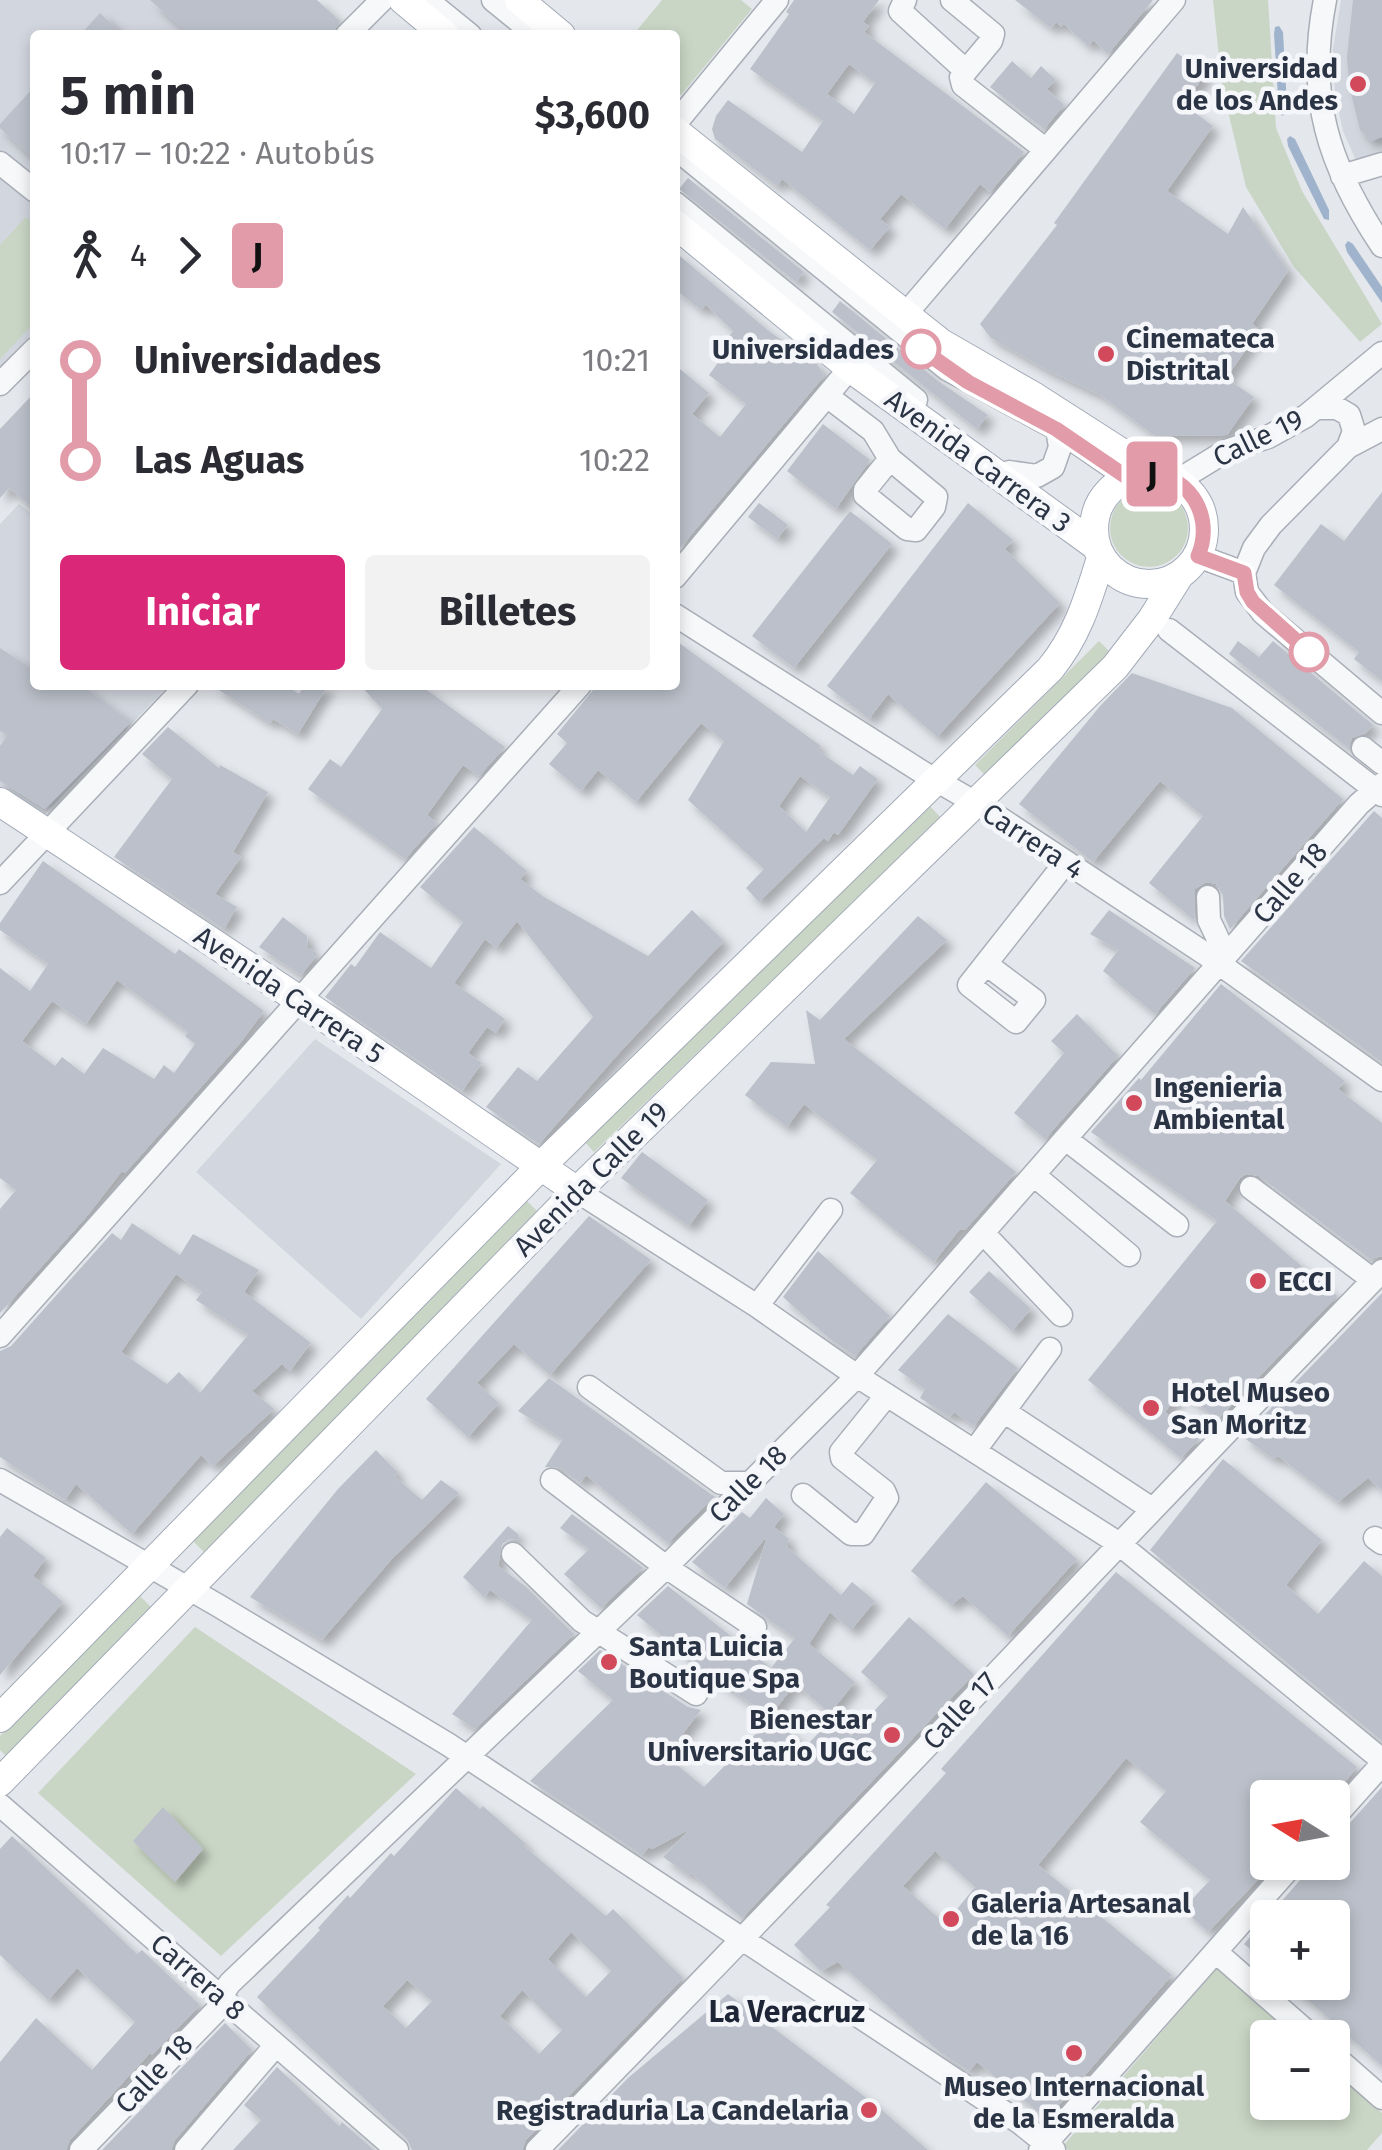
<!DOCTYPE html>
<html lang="es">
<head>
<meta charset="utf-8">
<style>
  body { margin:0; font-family:"Fira Sans",sans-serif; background:#f2f2f3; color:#2b2b33; height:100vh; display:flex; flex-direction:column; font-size:38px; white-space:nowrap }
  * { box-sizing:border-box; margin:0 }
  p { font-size:32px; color:#7c7c81 }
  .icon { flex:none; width:55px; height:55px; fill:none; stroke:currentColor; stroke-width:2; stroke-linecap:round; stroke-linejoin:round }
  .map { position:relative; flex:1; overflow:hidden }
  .panel { position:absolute; left:30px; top:30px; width:650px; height:660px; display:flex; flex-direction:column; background:#fff; border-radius:10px; box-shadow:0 5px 15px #0003 }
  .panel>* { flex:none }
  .badge { padding:0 20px; border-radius:8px; font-size:35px; line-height:65px }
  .needle { width:65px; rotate:281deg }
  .buttons { position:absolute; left:1250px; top:1780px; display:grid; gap:20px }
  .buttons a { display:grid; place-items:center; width:100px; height:100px; border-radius:10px; background:#fff; box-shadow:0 5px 15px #0003; font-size:50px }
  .map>.badge { position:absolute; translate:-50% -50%; box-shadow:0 0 0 5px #fff }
  .legs { display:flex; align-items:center; gap:15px; height:110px; padding:0 30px; font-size:32px }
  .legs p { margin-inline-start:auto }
  .head { display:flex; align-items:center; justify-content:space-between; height:170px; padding:0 30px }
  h1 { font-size:55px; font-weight:700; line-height:75px }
  .cta { display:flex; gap:20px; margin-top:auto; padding:20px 30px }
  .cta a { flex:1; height:115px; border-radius:10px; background:#db2777; color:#fff; font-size:40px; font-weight:700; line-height:115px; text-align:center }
  .cta a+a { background:#f2f2f3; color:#2b2b33 }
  ul { padding:0 30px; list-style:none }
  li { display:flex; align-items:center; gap:35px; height:100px; font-size:38px }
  li i { display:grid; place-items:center; width:15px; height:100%; margin:0 12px; background:currentColor }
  li i::after { content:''; width:25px; height:25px; margin:-12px; border:8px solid; border-radius:50%; background:#fff }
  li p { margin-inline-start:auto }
  li:first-child i { background:linear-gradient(#0000 50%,currentColor 0) }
  li:last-child i { background:linear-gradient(currentColor 50%,#0000 0) }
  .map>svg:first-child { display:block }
  .built { fill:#d2d6de }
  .green { fill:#c9d6c5 }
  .water { fill:#9fb4cc }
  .building { fill:#bbc0ca; fill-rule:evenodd; filter:url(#shadow) }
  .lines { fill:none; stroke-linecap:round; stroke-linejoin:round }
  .minor-casing { stroke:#a9aeb7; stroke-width:25 }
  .major-casing { stroke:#a3abb8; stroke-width:30 }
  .minor { stroke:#f7f8fa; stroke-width:22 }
  .major { stroke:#fff; stroke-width:28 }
  .line-1-casing { stroke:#fff; stroke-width:22 }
  .line-1 { stroke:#e29ba9; stroke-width:15 }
  .poi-dot { fill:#d1495b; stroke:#f4f6f9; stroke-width:4 }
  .stop-1-dot { fill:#fff; stroke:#e29ba9; stroke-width:5 }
  .labels { text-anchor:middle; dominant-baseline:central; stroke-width:9; stroke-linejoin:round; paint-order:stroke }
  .poi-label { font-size:28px; font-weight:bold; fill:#2b3445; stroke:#f4f6f9; text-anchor:start }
  .stop-label { font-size:28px; font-weight:bold; fill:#2b3445; stroke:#f4f6f9; text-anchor:end }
  .street-label { font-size:28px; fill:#2b3445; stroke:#f4f6f9 }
  .neighbourhood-label { font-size:30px; font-weight:bold; fill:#1d2536; stroke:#f4f6f9 }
</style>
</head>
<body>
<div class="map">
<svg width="1382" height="2150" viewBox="0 0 1382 2150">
  <defs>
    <filter id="shadow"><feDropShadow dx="7" dy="7" stdDeviation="5" flood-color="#0004"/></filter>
  </defs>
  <rect width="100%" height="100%" fill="#e4e7ec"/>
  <path class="built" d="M0 0H255L295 35H35V337L0 373Z
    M1341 0H1382V156L1357 163 1343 131 1335 94 1333 49Z
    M19 504 35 516V685H169L44 815 0 787V524Z
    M315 1039 501 1164 361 1319 196 1172Z"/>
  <path class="green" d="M662 0H741L752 9 681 95 675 90V35H633Z
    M1213 0H1268L1276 128 1302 191 1382 324 1360 342 1294 267 1246 187 1222 86Z
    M26 217 35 224V322L0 359V245Z
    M1110 528a39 39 0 1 1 78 0a39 39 0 1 1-78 0Z
    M1099 641 1111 653 987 777 975 765Z
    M928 804 941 818 594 1152 581 1138Z
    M523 1197 537 1211 205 1553 193 1541Z
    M137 1593 151 1607 7 1757 0 1750V1736Z
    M195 1627 416 1774 221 1956 38 1793Z
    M1217 1968 1296 2037 1268 2038V2102H1332L1333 2069 1382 2113V2133L1367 2150H1068L1063 2146Z"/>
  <path class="water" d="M1279 26 1283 32 1287 106 1283 116 1279 113 1274 34 1275 27Z
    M1290 136 1295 139 1329 210V220L1324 219 1288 146 1287 139Z
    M1348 241 1353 244 1382 287V303L1347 252 1345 245Z"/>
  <path class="building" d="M150 0H317L340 21 332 35H190Z
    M794 0H879L863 22 869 26 864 32 1024 152 990 192 980 184 945 229 901 194 880 219 890 227 870 250 782 179 777 186 715 139 712 129 716 116 728 100 802 152 823 121 750 69 789 14 786 12ZM849 64 875 83 854 114 827 94Z
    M1015 0H1153L1108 54 1093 40 1088 46 1064 24 1061 27 1056 22 1051 28Z
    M1353 0H1382V137L1371 141 1360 130 1349 85 1347 57Z
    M100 13 123 35H80Z
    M1177 53 1206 74 1183 104 1213 126 1167 191 1228 234 1243 207 1288 271 1252 324 1260 330 1226 378 1254 397 1227 435 1155 436 1100 395 1047 370 991 338 980 324 1057 225 1054 223Z
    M1012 61 1031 78 1041 66 1056 80 1047 89 1064 105 1044 129 990 87Z
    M35 86V160L0 128V124Z
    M688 178 804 272 796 282 679 189Z
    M675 252 770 332 817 364 824 376 675 554V365L709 393 692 414 720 437 746 404 709 375 720 360 714 355 733 331 706 305 701 310 675 289Z
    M840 301 938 381 988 415 977 429 832 312Z
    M35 392V510L9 488 0 498V429Z
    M823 424 870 460 836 509 787 471Z
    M1382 492V681L1354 659 1359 652 1274 585 1321 524 1344 541Z
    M759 503 788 525 777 539 748 517Z
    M968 503 1013 540 1005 549 1060 603 937 737 888 694 869 719 827 686Z
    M850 511 892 544 794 668 752 636Z
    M675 640 821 746 817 750 853 775 860 766 878 779 838 835 834 832 828 841 824 838 759 902 746 888 764 869 688 800 724 741 701 723 636 802 598 770 581 791 549 764 567 743 557 734 597 685H675ZM800 776 830 797 806 832 779 806Z
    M1238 641 1259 657 1273 641 1373 725 1366 733 1352 738 1348 748 1229 654Z
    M0 648 35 671V685H81L131 722 45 809 0 781V746L8 735 0 731Z
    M1132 673 1232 708 1343 799 1230 929 1224 916 1223 895 1216 884 1206 882 1195 889 1194 920 1149 883 1203 816 1160 781 1093 862 1019 804 1101 705Z
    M211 685H285L299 694 304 685H328L298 734 273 719 270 723Z
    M360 685H420L505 747 479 776 463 765 427 815 437 823 405 859 308 789 330 759 341 767 382 709Z
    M168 727 219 768 220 765 268 792 233 852 241 857 215 894 237 907 224 929 114 857 172 779 142 754Z
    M1374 811 1382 818V1062L1241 961Z
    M474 827 527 871 520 879 544 897 648 956 692 910 724 941 620 1052 539 1144 486 1107 518 1067 537 1081 593 1017 517 921 496 948 485 939 454 983 505 1019 496 1033 487 1027 468 1053 482 1063 462 1091 325 997 351 964 355 967 380 932 431 968 463 922 420 887Z
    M43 861 175 954 179 949 264 1011 241 1042 125 1173 122 1171 87 1216 0 1313V1209L16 1190 0 1178V968L30 991 48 964 0 930V923ZM117 980 188 1032 185 1036 195 1044 174 1073 164 1065 154 1079 103 1048 84 1074 62 1057 55 1066 22 1041 52 1001 86 1024Z
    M1109 910 1195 968 1155 1014 1103 971 1118 950 1090 934Z
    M918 916 947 940 844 1039 1016 1172 965 1230 960 1229 934 1262 850 1193 877 1160 804 1104 787 1127 745 1095 771 1062 815 1064 806 1010 820 1020Z
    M283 917 307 936 308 948 318 954 301 975 259 947Z
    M1221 984 1345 1081 1338 1089 1382 1123V1256L1370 1259 1259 1176 1246 1174 1240 1178 1225 1201 1337 1296 1218 1419 1181 1392 1165 1412 1199 1439 1181 1458 1088 1380 1217 1221 1091 1132 1139 1078 1141 1080Z
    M1077 1014 1118 1056 1045 1139 1014 1113 1064 1053 1051 1041Z
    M642 1152 708 1200 689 1226 621 1178Z
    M589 1216 651 1260 550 1375 514 1344 477 1383 499 1403 468 1437 426 1399Z
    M132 1223 180 1255 193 1234 259 1270 244 1292 311 1343 290 1371 282 1364 252 1391 274 1409 213 1466 201 1455 132 1534 76 1484 65 1500 0 1457V1351L11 1346 112 1233 121 1240ZM176 1274 202 1292 196 1300 248 1335 200 1393 179 1372 167 1384 121 1352Z
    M818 1251 890 1316 855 1356 830 1339 783 1297Z
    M989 1271 1031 1309 1012 1331 969 1292Z
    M1382 1293V1490L1368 1478 1338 1502 1278 1456 1273 1459 1243 1437Z
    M948 1314 1018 1368 974 1426 954 1412 950 1417 920 1398 925 1389 898 1370Z
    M549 1378 712 1495 715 1496 668 1543 586 1475 580 1483 560 1468 545 1467 563 1439 518 1411Z
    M376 1450 398 1473 394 1476 422 1500 441 1480 459 1493 391 1560 322 1640 250 1597 338 1489Z
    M1223 1459 1322 1540 1286 1585 1318 1614 1364 1561 1382 1576V1741L1150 1550Z
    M986 1482 1077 1559 1008 1636 963 1596 951 1605 911 1571Z
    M766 1498 784 1514 774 1527 789 1539 787 1547 841 1595 852 1582 875 1601 851 1630 830 1612 809 1644 855 1682 830 1713 795 1684 770 1716 710 1676 637 1615 668 1586 771 1668 795 1638 747 1604 767 1536 725 1588 692 1562 742 1512 750 1518Z
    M572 1514 643 1568 601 1608 564 1574 589 1549 560 1528Z
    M508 1526 518 1534V1540L510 1539 502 1544 498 1566 525 1586 574 1634 475 1729 452 1714 532 1620 490 1590 484 1597 463 1577Z
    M7 1528 46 1558 33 1576 63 1602 0 1675V1537Z
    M1116 1572 1357 1767 1332 1798H1268V1862H1275L1208 1932 1183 1909 1210 1880 1140 1822 1166 1791 1126 1758 1038 1865 1172 1975 1047 2119 977 2062 969 2071 941 2053 838 1962 821 1971 794 1945 830 1907 826 1905 946 1773 941 1769ZM935 1851 975 1887 945 1924 903 1886Z
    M909 1617 974 1674 742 1918 691 1873 689 1875 663 1857 690 1829 652 1849 649 1847 642 1855 530 1781 613 1700 578 1671 600 1650 688 1707 701 1710 666 1756 704 1787 773 1716 805 1747 833 1718 851 1736 888 1696 861 1672Z
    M1382 1787V2066L1288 1982H1332V1918H1268V1964L1244 1944 1316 1862H1332V1843Z
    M456 1788 480 1809 483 1806 526 1844 524 1846 606 1916 613 1909 683 1978 526 2140 522 2150H412L407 2139 257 1997 320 1930 318 1928 348 1895 350 1898 391 1853 394 1856ZM571 1932 611 1971 586 1997 548 1959ZM407 1980 432 2001 406 2028 383 2006ZM522 1990 562 2030 539 2054 500 2016Z
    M163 1807 203 1849 175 1882 133 1841Z
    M12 1836 137 1954 142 1950 200 2005 152 2055 150 2053 70 2140 66 2150H0V2062L36 2018 92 2070 135 2022 77 1968 48 2000 0 1955V1849Z
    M728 1994 876 2105 928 2150H558L628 2078Z
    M225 2023 252 2050 175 2140 171 2150H102Z
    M277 2067 339 2126 342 2122 374 2150H233L261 2120 244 2105Z"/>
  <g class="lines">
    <defs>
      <path id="minor" d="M427 0 470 35
        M493 0 536 35
        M905 0 900 11 965 70
        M952 0 993 34 991 41 961 77 963 85 1046 150
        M1325 0C1306 97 1328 165 1382 246
        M347 35 382 0
        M675 124 777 0
        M675 148 947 369 1057 429 1128 478
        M0 163 35 191
        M1342 176 1382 164
        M675 203 916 400
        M904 316 1174 0
        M0 384 35 349
        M827 396 873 431 890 459 936 497 934 507 916 530 907 529 865 495V490L890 459
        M1318 408H1337L1349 415 1354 431 1348 447
        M1382 429 1348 447 1271 525 1254 548 1244 573 1247 592 1263 613 1382 713
        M1009 472 1037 476 1053 467 1060 447 1057 429
        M1177 481 1226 451 1268 437 1306 416 1382 353
        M1198 556 1244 573
        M675 577 850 368
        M675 615 922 772 986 809 1207 955 1382 1080
        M1169 630 1382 795
        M1363 748 1382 763
        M0 883 187 685
        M1208 897 1209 920 1226 956
        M986 964 1034 1000 1016 1022 969 985 1066 862
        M1067 1140 1177 1225
        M1035 1176 1129 1255
        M1251 1188 1373 1280
        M577 1191 757 1306 857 1376 1118 1543 1382 1760
        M984 1234 1061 1315
        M757 1306 831 1210
        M0 1336 580 685
        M589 1387 721 1483H747
        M1005 1412 1152 1509
        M975 1450 1050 1349
        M0 1480 219 1606 449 1745 1019 2122 1054 2150
        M552 1480 666 1567 755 1627
        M803 1495 851 1534H863L887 1498 884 1491 842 1458 841 1452 887 1395
        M1375 1538 1382 1543
        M513 1554 582 1621 696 1694
        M0 1805 397 2150
        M1332 1820 1382 1764
        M1216 1952 1314 2038
        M1332 2054 1382 2098
        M81 2150 219 2008 221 1996 230 1983 666 1567 857 1376 1359 804 1382 784
        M186 2150 276 2045
        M537 2150C822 1860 1099 1563 1382 1271
        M1040 2150 1295 1862"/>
      <path id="major" d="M403 0 445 35
        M519 0 561 35
        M675 131 941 343 1035 397 1155 474
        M675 224 850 368 1096 546
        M1094 529a55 55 0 1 1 110 0a55 55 0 1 1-110 0Z
        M0 802 298 999 577 1191
        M0 1718 541 1166 1050 669C1078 635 1088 599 1101 558
        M0 1782 577 1191 1115 667 1152 619 1179 576"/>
    </defs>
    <use href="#minor" class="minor-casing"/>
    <use href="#major" class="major-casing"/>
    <use href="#minor" class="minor"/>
    <use href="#major" class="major"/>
  </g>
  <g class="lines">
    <defs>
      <path id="line-1" d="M921 349 968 382 1056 429 1128 478C1178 460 1218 509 1198 556L1244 573 1247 592 1253 602 1309 652"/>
    </defs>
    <use href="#line-1" class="line-1-casing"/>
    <use href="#line-1" class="line-1"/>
  </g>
  <g class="poi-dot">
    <circle cx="1358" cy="84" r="10"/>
    <circle cx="1106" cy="354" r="10"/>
    <circle cx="1134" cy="1103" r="10"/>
    <circle cx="1258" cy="1281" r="10"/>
    <circle cx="1151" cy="1408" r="10"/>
    <circle cx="609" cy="1662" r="10"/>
    <circle cx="892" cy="1735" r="10"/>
    <circle cx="951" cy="1919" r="10"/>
    <circle cx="1074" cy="2053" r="10"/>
    <circle cx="869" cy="2110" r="10"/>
  </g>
  <g class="stop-1-dot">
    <circle cx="921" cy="349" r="18"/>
    <circle cx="1309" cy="652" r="18"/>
  </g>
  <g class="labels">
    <g class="poi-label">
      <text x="1338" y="68" text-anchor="end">Universidad<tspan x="1338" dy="32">de los Andes</tspan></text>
      <text x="1126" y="338">Cinemateca<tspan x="1126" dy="32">Distrital</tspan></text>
      <text x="1154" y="1087">Ingenieria<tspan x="1154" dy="32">Ambiental</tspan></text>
      <text x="1278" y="1281">ECCI</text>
      <text x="1171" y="1392">Hotel Museo<tspan x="1171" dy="32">San Moritz</tspan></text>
      <text x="629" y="1646">Santa Luicia<tspan x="629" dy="32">Boutique Spa</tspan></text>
      <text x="872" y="1719" text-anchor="end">Bienestar<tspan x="872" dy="32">Universitario UGC</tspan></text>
      <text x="971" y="1903">Galeria Artesanal<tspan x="971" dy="32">de la 16</tspan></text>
      <text x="1074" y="2086" text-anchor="middle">Museo Internacional<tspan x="1074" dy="32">de la Esmeralda</tspan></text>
      <text x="849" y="2110" text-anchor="end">Registraduria La Candelaria</text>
    </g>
    <g class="stop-label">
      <text x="894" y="349">Universidades</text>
    </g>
    <g class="street-label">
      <text transform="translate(1258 438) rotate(-26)">Calle 19</text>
      <text transform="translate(978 461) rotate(36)">Avenida Carrera 3</text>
      <text transform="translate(1033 841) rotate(33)">Carrera 4</text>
      <text transform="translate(1290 883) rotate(-49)">Calle 18</text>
      <text transform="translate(289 995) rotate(34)">Avenida Carrera 5</text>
      <text transform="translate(591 1179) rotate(-45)">Avenida Calle 19</text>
      <text transform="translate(748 1484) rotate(-45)">Calle 18</text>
      <text transform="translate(960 1711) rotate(-47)">Calle 17</text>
      <text transform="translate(198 1977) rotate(41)">Carrera 8</text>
      <text transform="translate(154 2074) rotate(-46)">Calle 18</text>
    </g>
    <g class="neighbourhood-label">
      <text x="787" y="2012">La Veracruz</text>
    </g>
  </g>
</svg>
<div class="buttons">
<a><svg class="needle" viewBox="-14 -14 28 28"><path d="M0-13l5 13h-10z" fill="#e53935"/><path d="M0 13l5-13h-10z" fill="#7c7c81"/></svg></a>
<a>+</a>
<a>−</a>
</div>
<b class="badge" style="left:1152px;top:474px;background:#e29ba9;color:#111">J</b>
<section class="panel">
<div class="head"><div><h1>5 min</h1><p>10:17 – 10:22 · Autobús</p></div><b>$3,600</b></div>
<div class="legs"><svg class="icon" aria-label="walk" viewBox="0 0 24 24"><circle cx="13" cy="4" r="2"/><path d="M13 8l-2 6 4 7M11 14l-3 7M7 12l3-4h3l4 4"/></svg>4<svg class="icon" aria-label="forward" viewBox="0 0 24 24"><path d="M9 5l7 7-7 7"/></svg><b class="badge" style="background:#e29ba9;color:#111">J</b></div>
<ul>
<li><i style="color:#e29ba9"></i><b>Universidades</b><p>10:21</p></li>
<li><i style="color:#e29ba9"></i><b>Las Aguas</b><p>10:22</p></li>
</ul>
<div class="cta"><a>Iniciar</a><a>Billetes</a></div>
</section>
</div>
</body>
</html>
